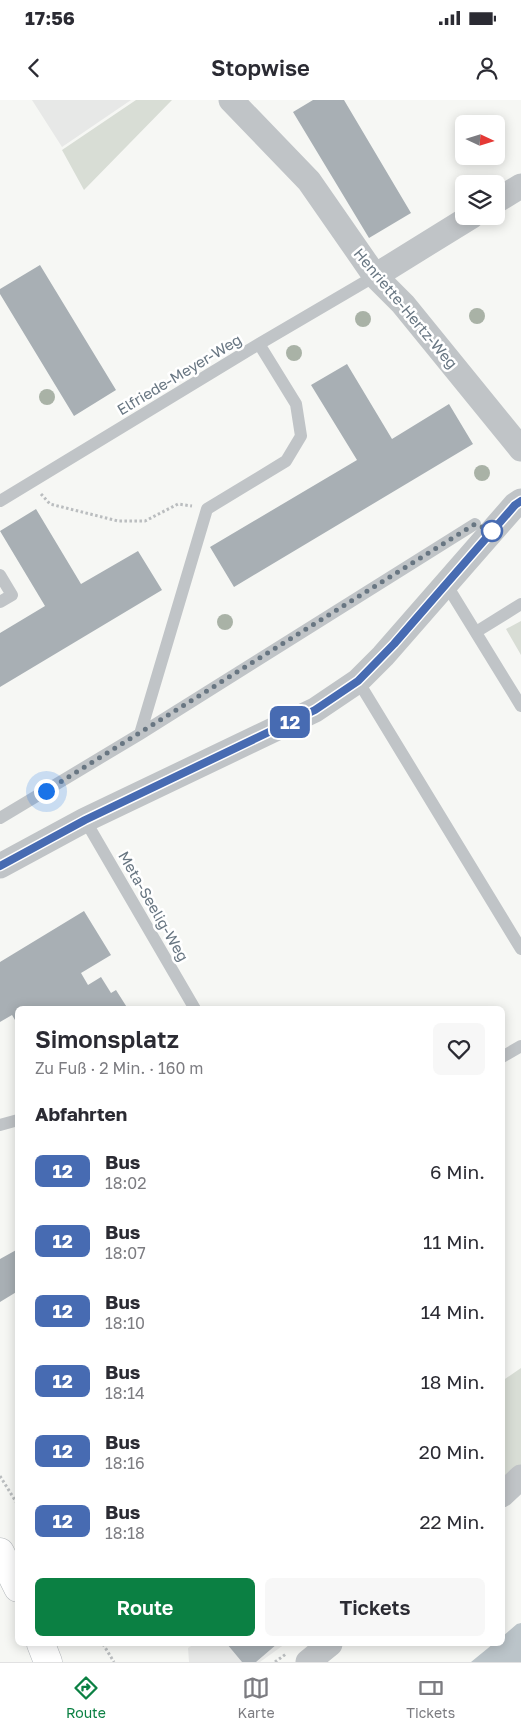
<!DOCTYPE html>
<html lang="de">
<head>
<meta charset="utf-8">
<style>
  body { margin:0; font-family:"Golos Text",sans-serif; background:#f7f7f7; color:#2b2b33; height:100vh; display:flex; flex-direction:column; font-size:19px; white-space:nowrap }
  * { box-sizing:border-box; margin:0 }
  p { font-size:16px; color:#7c7c81 }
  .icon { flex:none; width:28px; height:28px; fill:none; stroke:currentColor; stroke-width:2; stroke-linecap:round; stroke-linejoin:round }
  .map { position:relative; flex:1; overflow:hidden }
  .side { position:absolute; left:15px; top:906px; width:490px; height:640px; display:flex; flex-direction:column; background:#fff; border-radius:8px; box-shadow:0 2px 12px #0003 }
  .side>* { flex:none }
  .badge { padding:0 10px; border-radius:8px; font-size:18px; line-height:32px }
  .needle { width:32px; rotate:94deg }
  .controls { position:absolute; left:455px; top:15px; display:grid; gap:10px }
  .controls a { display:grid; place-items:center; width:50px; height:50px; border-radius:8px; background:#fff; box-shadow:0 2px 12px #0003; font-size:25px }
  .you { position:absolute; width:25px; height:25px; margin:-12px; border:4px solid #fff; border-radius:50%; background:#1a73e8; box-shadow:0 0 0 8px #1a73e833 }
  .map>.badge { position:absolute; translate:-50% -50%; box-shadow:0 0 0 2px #fff }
  h2 { padding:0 20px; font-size:19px; line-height:45px }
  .round { display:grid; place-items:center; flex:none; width:52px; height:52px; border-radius:8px; background:#f7f7f7 }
  .head { display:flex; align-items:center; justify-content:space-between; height:85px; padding:0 20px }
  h1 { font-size:24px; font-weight:600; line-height:38px }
  .action { display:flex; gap:10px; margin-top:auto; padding:10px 20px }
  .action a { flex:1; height:58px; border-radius:8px; background:#0b8043; color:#fff; font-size:20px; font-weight:600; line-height:58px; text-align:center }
  .action a+a { background:#f7f7f7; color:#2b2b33 }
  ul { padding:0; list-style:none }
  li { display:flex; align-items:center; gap:15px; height:70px; padding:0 20px }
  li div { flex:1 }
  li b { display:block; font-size:19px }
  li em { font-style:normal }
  li .badge { min-width:55px; font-weight:700; text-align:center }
  .status { display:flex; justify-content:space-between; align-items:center; height:35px; padding:0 25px; background:#fff; direction:ltr }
  .status svg { height:14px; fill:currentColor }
  header { display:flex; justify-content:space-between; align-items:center; height:65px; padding:0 20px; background:#fff; font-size:22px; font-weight:600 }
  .tabs { display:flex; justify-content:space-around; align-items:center; height:70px; border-top:1px solid #e1e1e2; background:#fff; font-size:14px; color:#7c7c81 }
  .tabs a { display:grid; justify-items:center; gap:2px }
  .tabs .on { color:#0b8043 }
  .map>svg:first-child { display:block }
  .built { fill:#e7e8e7 }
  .green { fill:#d8ddd5 }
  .water { fill:#bbc4c9 }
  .building { fill:#a8afb4 }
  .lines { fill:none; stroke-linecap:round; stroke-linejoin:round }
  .secondary-casing { stroke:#b5b9bd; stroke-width:29 }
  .path { stroke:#babdbf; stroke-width:3; stroke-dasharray:2.5 2.5; stroke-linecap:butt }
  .lane { stroke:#c0c4c7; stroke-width:12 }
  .street { stroke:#c0c4c7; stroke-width:25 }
  .secondary { stroke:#fff; stroke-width:28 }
  .tree { fill:#a9b2a6 }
  .line-casing { stroke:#fff; stroke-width:11 }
  .line { stroke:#476bb2; stroke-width:8 }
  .walk { stroke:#687682; stroke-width:5; stroke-dasharray:0 9 }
  .stop-dot { fill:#fff; stroke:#476bb2; stroke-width:2.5 }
  .labels { text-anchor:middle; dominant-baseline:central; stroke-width:5; stroke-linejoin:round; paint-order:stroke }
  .street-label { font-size:15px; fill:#687682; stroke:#fff }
</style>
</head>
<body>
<div class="status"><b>17:56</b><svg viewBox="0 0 49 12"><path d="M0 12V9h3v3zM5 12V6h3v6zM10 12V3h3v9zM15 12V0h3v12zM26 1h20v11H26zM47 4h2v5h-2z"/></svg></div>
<header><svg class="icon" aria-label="back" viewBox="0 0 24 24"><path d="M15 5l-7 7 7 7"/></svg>Stopwise<svg class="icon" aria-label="person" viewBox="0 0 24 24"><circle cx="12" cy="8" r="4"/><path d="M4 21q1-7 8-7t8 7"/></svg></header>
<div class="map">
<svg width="521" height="1562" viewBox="0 0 521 1562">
  <rect width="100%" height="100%" fill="#f6f7f4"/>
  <path class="built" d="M32 0H131L62 47Z
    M194 1544H285L260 1562H189L188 1548Z"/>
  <path class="green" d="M136 0H172L84 90 62 50Z
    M521 521V555L506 529Z
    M521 1268V1370L502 1387V1281Z"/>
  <path class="water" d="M521 1523V1562H471L493 1544H502L503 1536 517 1524Z"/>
  <path class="building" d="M313 0H344L411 113 369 138 293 12Z
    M40 165 116 290 74 316 0 194V189Z
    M347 264 392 339 449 304 473 344 234 487 210 447 357 360 311 285Z
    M36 409 81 484 138 451 162 490 0 587V533L45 506 0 431Z
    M84 811 111 855 81 873 88 885 101 877 111 893 116 890 128 909H18V925L12 915 0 922V862Z
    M18 1149V1191L0 1202V1159Z
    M227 1544H277L256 1562H242Z"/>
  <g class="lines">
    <defs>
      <path id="secondary" d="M0 1452 18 1488
        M41 1544 48 1562"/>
    </defs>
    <use href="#secondary" class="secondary-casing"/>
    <path class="path" d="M41 394 50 404 118 421H145L178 404 192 406
      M0 1376 18 1405
      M103 1544 114 1562
      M275 1562 286 1554"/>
    <path class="lane" d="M0 401 259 244 375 176
      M0 475 12 495 0 502
      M446 484 521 606
      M476 532 521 504
      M358 581 521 849
      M140 634 207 409 286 361 301 336 296 304 259 244
      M0 718 140 634 475 424
      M85 720 195 909
      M502 957 521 946
      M0 1025 18 1020"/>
    <path class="street" d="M231 0 309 81 375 176 403 204 521 349
      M496 101 521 86
      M375 176 472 116
      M0 766 85 720 315 610 358 581 383 556 515 405 521 401
      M502 1395 521 1377
      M308 1562 330 1544"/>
    <use href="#secondary" class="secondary"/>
  </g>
  <g class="tree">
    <circle cx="477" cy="216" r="8"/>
    <circle cx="363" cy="219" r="8"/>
    <circle cx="294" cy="253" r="8"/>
    <circle cx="47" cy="297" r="8"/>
    <circle cx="482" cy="373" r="8"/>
    <circle cx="225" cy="522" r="8"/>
  </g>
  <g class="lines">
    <defs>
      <path id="line" d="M0 766 85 720 315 610 358 581 394 544 515 405 521 401"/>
    </defs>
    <use href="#line" class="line-casing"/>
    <use href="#line" class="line"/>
    <path class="walk" d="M46 691 475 424 492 431"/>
  </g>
  <circle class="stop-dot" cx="492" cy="431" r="10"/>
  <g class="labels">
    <g class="street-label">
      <text transform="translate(406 208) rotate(50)">Henriette-Hertz-Weg</text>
      <text transform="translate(179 274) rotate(-31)">Elfriede-Meyer-Weg</text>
      <text transform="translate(154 806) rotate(60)">Meta-Seelig-Weg</text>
    </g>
  </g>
</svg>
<div class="controls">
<a><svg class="needle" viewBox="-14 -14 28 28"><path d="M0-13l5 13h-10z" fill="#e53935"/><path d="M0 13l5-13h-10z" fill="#7c7c81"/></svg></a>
<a><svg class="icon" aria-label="layers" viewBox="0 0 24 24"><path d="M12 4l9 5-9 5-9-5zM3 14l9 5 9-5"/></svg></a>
</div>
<div class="you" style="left:46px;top:691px"></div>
<b class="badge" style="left:290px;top:622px;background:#476bb2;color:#fff">12</b>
<section class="side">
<div class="head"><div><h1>Simonsplatz</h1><p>Zu Fuß · 2 Min. · 160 m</p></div><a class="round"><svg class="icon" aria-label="heart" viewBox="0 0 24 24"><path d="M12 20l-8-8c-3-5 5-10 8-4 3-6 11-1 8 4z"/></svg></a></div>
<h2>Abfahrten</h2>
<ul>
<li><span class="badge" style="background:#476bb2;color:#fff">12</span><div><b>Bus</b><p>18:02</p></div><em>6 Min.</em></li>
<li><span class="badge" style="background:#476bb2;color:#fff">12</span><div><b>Bus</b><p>18:07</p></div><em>11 Min.</em></li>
<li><span class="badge" style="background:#476bb2;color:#fff">12</span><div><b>Bus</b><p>18:10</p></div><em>14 Min.</em></li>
<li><span class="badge" style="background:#476bb2;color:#fff">12</span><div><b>Bus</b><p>18:14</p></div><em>18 Min.</em></li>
<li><span class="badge" style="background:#476bb2;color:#fff">12</span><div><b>Bus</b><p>18:16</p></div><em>20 Min.</em></li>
<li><span class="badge" style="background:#476bb2;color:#fff">12</span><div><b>Bus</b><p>18:18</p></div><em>22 Min.</em></li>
</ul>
<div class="action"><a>Route</a><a>Tickets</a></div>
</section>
</div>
<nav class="tabs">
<a class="on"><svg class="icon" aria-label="directions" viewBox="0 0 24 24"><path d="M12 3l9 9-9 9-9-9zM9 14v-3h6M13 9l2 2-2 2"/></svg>Route</a>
<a><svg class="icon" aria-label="map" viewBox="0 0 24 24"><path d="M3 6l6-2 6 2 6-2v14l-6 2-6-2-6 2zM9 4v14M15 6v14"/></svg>Karte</a>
<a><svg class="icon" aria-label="tickets" viewBox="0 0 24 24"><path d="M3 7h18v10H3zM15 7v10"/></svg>Tickets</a>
</nav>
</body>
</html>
